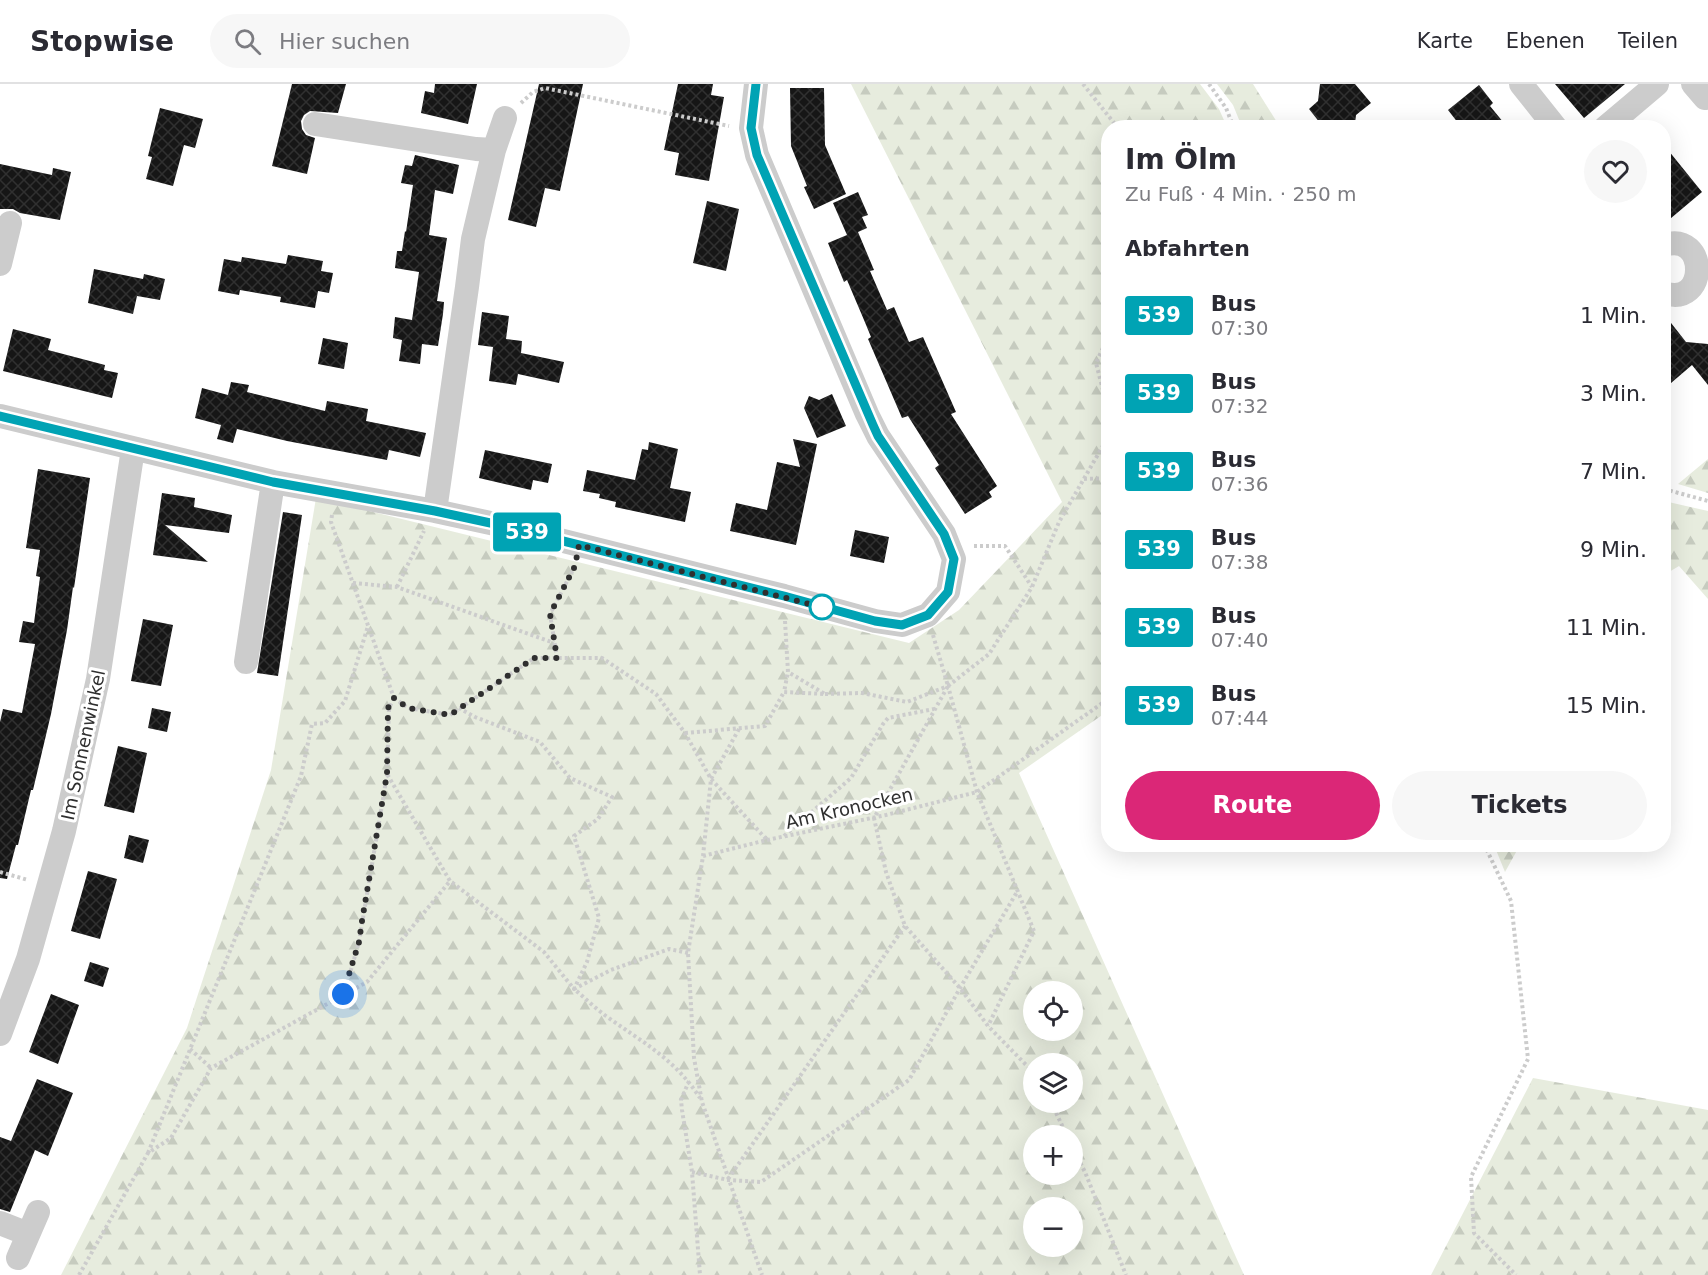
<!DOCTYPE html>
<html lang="de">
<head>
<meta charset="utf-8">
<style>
  body { margin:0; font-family:"DejaVu Sans",sans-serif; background:#f7f7f7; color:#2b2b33; height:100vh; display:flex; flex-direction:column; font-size:22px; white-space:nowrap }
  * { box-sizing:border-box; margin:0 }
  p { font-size:20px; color:#7c7c81 }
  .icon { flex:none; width:33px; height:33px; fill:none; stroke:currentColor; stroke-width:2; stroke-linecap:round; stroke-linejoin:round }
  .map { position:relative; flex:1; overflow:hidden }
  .details { position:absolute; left:1101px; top:36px; width:570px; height:732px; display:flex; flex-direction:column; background:#fff; border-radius:24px; box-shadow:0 6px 24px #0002 }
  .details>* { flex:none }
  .badge { padding:0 12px; border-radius:4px; font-size:21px; line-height:39px }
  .tools { position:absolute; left:1023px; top:897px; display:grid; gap:12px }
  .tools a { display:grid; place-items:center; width:60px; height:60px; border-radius:50%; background:#fff; box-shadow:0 6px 24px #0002; font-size:30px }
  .you { position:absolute; width:30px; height:30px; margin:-15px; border:4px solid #fff; border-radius:50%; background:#1a73e8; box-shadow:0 0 0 9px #1a73e833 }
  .map>.badge { position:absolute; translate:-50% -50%; box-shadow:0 0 0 3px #fff }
  h2 { padding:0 24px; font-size:22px; line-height:54px }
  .round { display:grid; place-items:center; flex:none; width:63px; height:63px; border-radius:32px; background:#f7f7f7 }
  .summary { display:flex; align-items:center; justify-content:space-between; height:102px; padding:0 24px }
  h1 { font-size:28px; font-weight:700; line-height:45px }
  .primary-button { display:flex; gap:12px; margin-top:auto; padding:12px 24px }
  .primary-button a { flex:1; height:69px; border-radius:36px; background:#db2777; color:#fff; font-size:24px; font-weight:700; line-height:69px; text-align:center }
  .primary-button a+a { background:#f7f7f7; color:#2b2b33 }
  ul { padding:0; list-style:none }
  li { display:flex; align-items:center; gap:18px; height:78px; padding:0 24px }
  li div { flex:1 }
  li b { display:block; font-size:22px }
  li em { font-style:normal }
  li .badge { min-width:66px; font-weight:700; text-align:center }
  header { display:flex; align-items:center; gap:36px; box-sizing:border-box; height:84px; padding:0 30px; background:#fff; border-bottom:2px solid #e1e1e2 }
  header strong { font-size:28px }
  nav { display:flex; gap:33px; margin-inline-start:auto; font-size:21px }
  .search { width:420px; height:54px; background:#f7f7f7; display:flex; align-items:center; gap:15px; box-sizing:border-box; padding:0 21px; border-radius:33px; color:#7c7c81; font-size:22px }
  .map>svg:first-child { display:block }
  .forest { fill:url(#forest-firs); fill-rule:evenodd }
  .building { fill:url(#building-cross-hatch) }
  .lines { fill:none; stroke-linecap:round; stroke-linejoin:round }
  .path { stroke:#ccc; stroke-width:4; stroke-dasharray:3 3; stroke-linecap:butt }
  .minor { stroke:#ccc; stroke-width:24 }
  .line-casing { stroke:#fff; stroke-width:14 }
  .line { stroke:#00a3b4; stroke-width:9 }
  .walk { stroke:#2f2f2f; stroke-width:6; stroke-dasharray:0 10.8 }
  .stop-dot { fill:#fff; stroke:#00a3b4; stroke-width:3 }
  .labels { text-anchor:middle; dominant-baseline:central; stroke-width:6; stroke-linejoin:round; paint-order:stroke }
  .street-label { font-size:18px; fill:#2f2f2f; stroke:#fff }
</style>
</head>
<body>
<header>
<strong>Stopwise</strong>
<div class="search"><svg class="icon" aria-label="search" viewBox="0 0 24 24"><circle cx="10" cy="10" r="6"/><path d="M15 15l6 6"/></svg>Hier suchen</div>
<nav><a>Karte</a><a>Ebenen</a><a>Teilen</a></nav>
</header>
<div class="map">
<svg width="1708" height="1191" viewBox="0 0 1708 1191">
  <defs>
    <pattern id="forest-firs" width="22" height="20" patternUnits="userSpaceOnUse" patternTransform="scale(1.5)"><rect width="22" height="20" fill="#e7ecde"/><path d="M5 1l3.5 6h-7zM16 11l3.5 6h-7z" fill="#c6cbbf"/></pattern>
    <pattern id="building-cross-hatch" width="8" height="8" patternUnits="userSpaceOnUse" patternTransform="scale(1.5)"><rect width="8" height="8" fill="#161616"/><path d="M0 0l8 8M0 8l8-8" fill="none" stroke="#303030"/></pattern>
  </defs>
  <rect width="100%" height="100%" fill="#fff"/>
  <path class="forest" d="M851 0H1200L1219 25 1227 43 1108 44V627L1019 689 1244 1191H61L187 944 271 686 316 414 909 559 959 526 1062 418ZM1034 908H1072V946H1034ZM1034 980H1072V1018H1034ZM1034 1052H1072V1090H1034ZM1034 1124H1072V1162H1034Z
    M1217 0H1253L1280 43H1242L1233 21Z
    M1708 375V409L1678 400Z
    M1664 417 1708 427V515L1679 482 1664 491Z
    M1494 761H1520L1505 788Z
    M1533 994 1708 1026V1191H1431Z"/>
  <path class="building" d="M292 0H346L338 29 310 27 304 31 301 37 302 45 306 51 315 54 307 90 272 82Z
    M435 0H477L468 40 421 29 425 7 434 9Z
    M539 0H583L560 107 545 104 536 143 508 136Z
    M678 0H713L711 11 724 13 709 97 675 91 679 69 664 66Z
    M1320 0H1355L1371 19 1356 31 1355 40H1346L1341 44H1324L1309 25 1318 17Z
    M1555 0H1625L1584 34Z
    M1479 1 1493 19 1490 22 1508 44H1462L1448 26Z
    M790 4H824L825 61 846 110 814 125 804 103 807 102 791 62Z
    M160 24 203 35 195 64 184 61 173 102 146 95 152 73 148 72Z
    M1664 61 1702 108 1664 140Z
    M415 71 459 81 453 110 435 106 429 151 447 154 437 217 444 218 443 230 438 262 422 260 420 280 399 277 402 256 393 254 395 233 412 236 419 188 395 184 397 167H402L405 147 406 148 413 101 401 99 405 81 412 82Z
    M0 80 52 91 53 84 71 88 60 136 20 129 13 125H0Z
    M858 108 868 131 862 133 867 144 858 148 874 186 870 187 887 226 894 223 909 258 923 253 956 328 951 330 997 402 989 408 992 413 965 430 935 384 939 381 908 332 902 334 868 255 871 253 864 236 847 196 844 198 828 159 847 151 833 119Z
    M707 117 739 125 726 187 693 179Z
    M288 171 323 177 321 187 333 189 329 209 318 207 315 224 280 218 281 213 240 206 239 211 218 207 224 175 241 178 242 173 286 180Z
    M94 185 143 195 144 190 165 195 160 216 137 212 133 230 88 219Z
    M482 228 509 232 506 255 522 257 521 269 564 278 559 299 518 290 516 301 489 297 493 263 478 261Z
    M1664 230 1686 258 1708 260V301L1692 281 1664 305Z
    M13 245 51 255 48 266 105 281 104 286 118 289 112 314 3 287Z
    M323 254 348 259 344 285 318 280Z
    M231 298 249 301 247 308 325 327 327 317 368 325 366 337 426 349 420 373 389 366 387 376 287 357 237 345 233 359 217 355 221 341 195 334 202 304 228 311Z
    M832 310 846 342 817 354 804 324 809 312 819 316Z
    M793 355 817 360 796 461 730 447 736 419 767 426 777 378 800 383Z
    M649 358 678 365 670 404 691 408 685 438 615 423 616 418 599 414 600 410 583 407 587 386 635 396 642 365 648 366Z
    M485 366 552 380 548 399 533 396 531 406 479 394Z
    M38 385 90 394 74 504 73 503 67 546 51 630 33 706H31L18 761H16L7 795 0 794V638L3 625 22 629 35 560 19 558 23 537 34 539 40 493 36 492 40 466 26 464Z
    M162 409 195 414 194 423 232 431 229 449 165 441 208 478 153 471Z
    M283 428 302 431 278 592 257 589Z
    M855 446 889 453 884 479 850 472Z
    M143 535 173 541 161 602 131 597Z
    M152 624 171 628 167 648 148 644Z
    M118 662 147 669 134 729 104 722Z
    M129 751 149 756 143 779 124 774Z
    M88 787 117 795 100 855 71 847Z
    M90 878 109 884 103 903 84 897Z
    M51 910 79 921 58 980 29 968Z
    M37 995 73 1009 48 1072 35 1066 10 1128 0 1125V1053L11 1057Z"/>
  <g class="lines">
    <path class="path" d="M1083 0 1118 44
      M1209 0 1226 24 1234 44
      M521 19 533 8 545 4 729 42
      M1108 253 1096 279 1108 325
      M1084 395 1108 394
      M1664 405 1708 417
      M332 431 331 438 394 614
      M974 462H1005L1032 503
      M353 499 397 503 554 559
      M397 503 424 447
      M785 537 788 588 825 610 784 608 788 588
      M933 551 948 602 874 734 886 788 905 842 960 904 988 942 1034 989
      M557 574 550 530 575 482
      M948 602 989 570 1032 503 1059 438 1108 353
      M825 610 862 609 907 618 948 602 977 708 1034 847 988 942
      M394 614 389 624 387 690 450 797 544 868 574 905 587 878 599 834 574 752 598 735 612 713 570 694 540 658 475 633 459 624
      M394 614 408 624 450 631 534 574H602L656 610 685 649 711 695 767 756
      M739 645 711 695 703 772 688 869 694 974 702 1018 762 1191
      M685 649 765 642 784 608
      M784 752 851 694 883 640 888 634 934 625
      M1484 760 1511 817 1528 975 1471 1093 1474 1149 1516 1191
      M703 772 767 756 886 731 977 708 1108 615
      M0 788 28 796
      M688 869 669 865 611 886 574 905C585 914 595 924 606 932 642 958 675 975 700 1014
      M344 910 359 858 387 691
      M190 965 211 984
      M689 997 681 1016 682 1026 692 1088 700 1191
      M1051 1018 1067 1052
      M1072 1063 1085 1088 1126 1191
      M148 1069 301 692 312 640 325 639 345 617 368 542
      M692 1088 728 1096 761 1098 909 996 960 904 1017 808
      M728 1095 905 842
      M79 1191 148 1069 171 1054 211 984 367 898 450 797"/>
    <path class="minor" d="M1521 0 1556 44
      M1693 0 1705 14
      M315 40 476 65 494 66 473 155 467 203 435 427
      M1605 44 1657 0
      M494 66 505 34
      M1664 161C1708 147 1708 224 1664 209
      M0 180 10 139
      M0 332 273 398 435 427 495 440 784 512 875 537 902 541 928 531 948 508 954 475 944 450 878 352 867 330 757 71 751 44 756 0
      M246 578 273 398
      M0 950 28 875 64 747 98 595 133 365
      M0 1139 28 1150
      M18 1174 38 1128"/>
  </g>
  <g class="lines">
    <defs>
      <path id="line" d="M0 332 273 398 435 427 495 440 784 512 875 537 902 541 928 531 948 508 954 475 944 450 878 352 873 341 757 71 751 44 756 0"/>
    </defs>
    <use href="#line" class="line-casing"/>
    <use href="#line" class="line"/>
    <path class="walk" d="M343 910 359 858 362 837 387 690 388 624 394 614 408 624 450 631 534 574H557L550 530 575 482 579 461 829 525 822 523"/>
  </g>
  <circle class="stop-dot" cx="822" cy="523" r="12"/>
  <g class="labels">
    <g class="street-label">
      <text transform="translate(83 661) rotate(-78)">Im Sonnenwinkel</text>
      <text transform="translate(849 724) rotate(-13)">Am Kronocken</text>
    </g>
  </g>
</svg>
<div class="tools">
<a><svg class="icon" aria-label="locate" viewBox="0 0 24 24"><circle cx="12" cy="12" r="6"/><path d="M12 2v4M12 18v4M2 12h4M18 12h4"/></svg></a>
<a><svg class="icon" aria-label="layers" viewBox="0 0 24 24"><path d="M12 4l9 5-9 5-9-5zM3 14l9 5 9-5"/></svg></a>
<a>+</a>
<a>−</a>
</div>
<div class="you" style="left:343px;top:910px"></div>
<b class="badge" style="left:527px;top:448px;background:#00a3b4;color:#fff">539</b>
<section class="details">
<div class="summary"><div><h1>Im Ölm</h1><p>Zu Fuß · 4 Min. · 250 m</p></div><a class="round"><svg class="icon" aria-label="heart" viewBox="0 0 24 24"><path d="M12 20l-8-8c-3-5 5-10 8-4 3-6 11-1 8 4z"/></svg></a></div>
<h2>Abfahrten</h2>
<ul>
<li><span class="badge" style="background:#00a3b4;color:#fff">539</span><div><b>Bus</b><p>07:30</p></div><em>1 Min.</em></li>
<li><span class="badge" style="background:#00a3b4;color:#fff">539</span><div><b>Bus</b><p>07:32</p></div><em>3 Min.</em></li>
<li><span class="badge" style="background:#00a3b4;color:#fff">539</span><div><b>Bus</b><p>07:36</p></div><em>7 Min.</em></li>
<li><span class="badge" style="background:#00a3b4;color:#fff">539</span><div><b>Bus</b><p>07:38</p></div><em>9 Min.</em></li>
<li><span class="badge" style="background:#00a3b4;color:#fff">539</span><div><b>Bus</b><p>07:40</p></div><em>11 Min.</em></li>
<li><span class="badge" style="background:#00a3b4;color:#fff">539</span><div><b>Bus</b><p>07:44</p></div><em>15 Min.</em></li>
</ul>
<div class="primary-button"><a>Route</a><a>Tickets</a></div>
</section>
</div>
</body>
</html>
